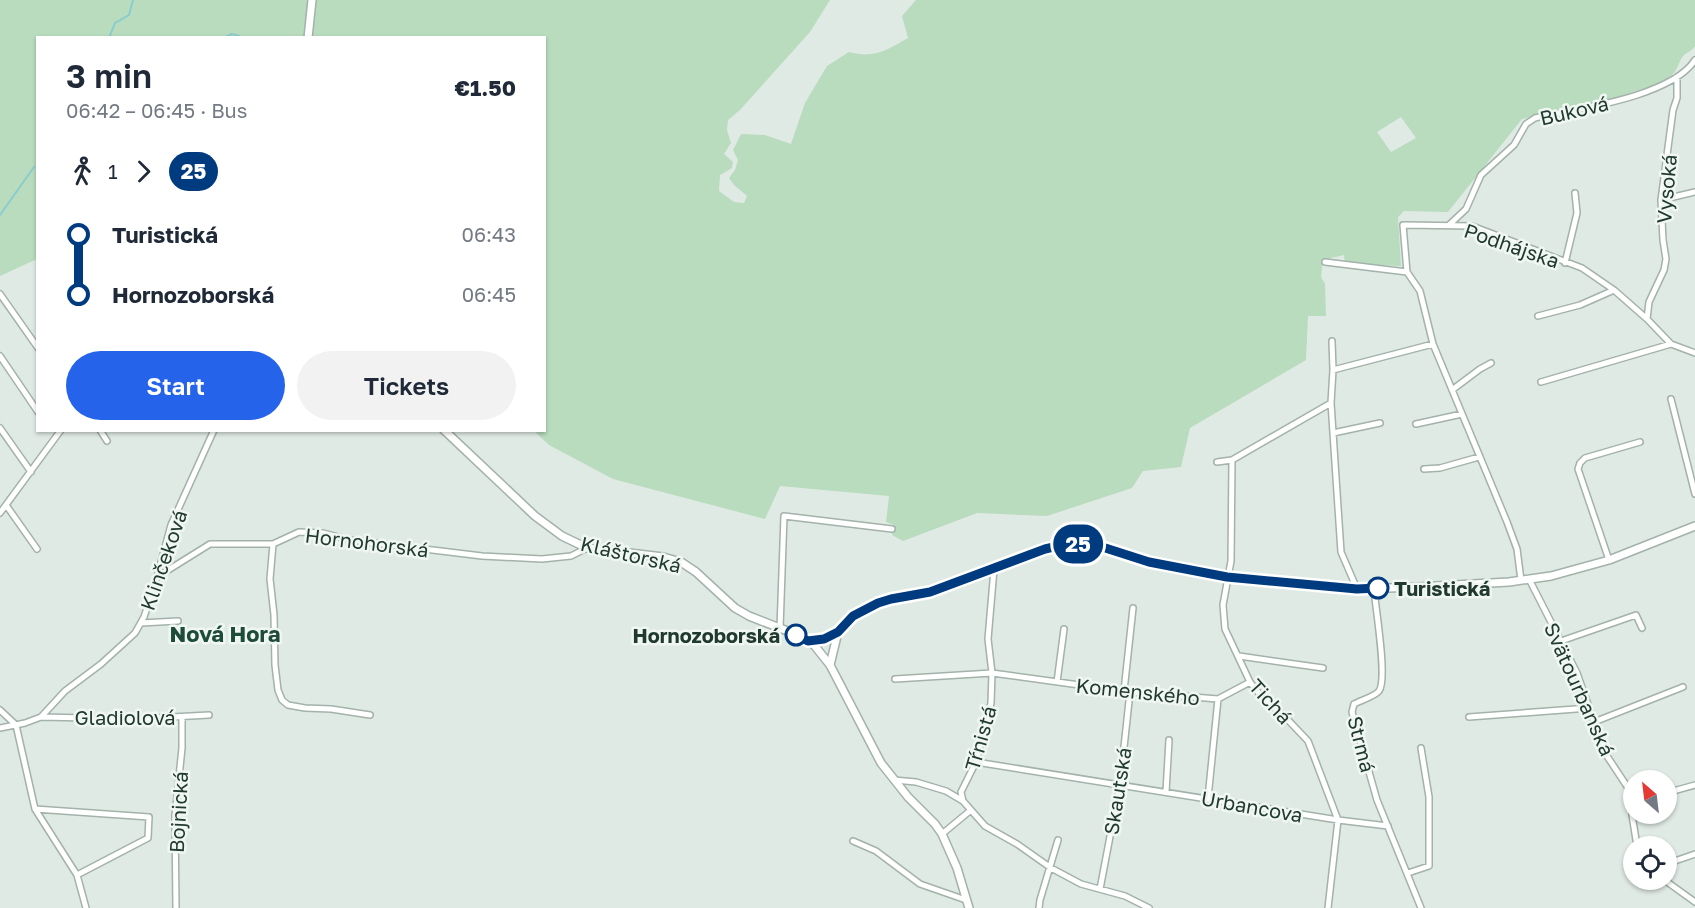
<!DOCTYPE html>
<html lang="en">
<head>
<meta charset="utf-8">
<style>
  body { margin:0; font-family:"Golos Text",sans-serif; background:#f2f2f3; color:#1f2937; height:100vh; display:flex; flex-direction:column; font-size:22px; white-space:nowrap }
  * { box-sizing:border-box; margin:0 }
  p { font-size:20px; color:#747a83 }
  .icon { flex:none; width:33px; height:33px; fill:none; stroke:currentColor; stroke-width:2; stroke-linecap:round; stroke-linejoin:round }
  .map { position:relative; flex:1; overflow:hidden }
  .side { position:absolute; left:36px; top:36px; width:510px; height:396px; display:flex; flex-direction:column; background:#fff; border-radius:0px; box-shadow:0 2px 4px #0004 }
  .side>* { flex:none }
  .badge { padding:0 12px; border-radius:20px; font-size:21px; line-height:39px }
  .needle { width:39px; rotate:332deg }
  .fabs { position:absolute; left:1623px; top:770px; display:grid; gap:12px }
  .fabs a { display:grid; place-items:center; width:54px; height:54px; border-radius:50%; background:#fff; box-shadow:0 2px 4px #0004; font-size:30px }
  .map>.badge { position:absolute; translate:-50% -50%; box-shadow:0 0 0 3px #fff }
  .legs { display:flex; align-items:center; gap:9px; height:66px; padding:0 30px; font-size:20px }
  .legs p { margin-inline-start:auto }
  .head { display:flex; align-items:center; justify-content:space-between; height:102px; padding:0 30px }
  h1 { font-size:33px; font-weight:600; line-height:45px }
  .button { display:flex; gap:12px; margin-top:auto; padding:12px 30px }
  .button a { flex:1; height:69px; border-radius:36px; background:#2563eb; color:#fff; font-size:24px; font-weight:600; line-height:69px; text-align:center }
  .button a+a { background:#f2f2f3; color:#1f2937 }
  ul { padding:0 30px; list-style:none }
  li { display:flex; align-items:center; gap:21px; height:60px; font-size:22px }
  li i { display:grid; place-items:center; width:9px; height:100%; margin:0 8px; background:currentColor }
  li i::after { content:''; width:15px; height:15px; margin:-8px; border:4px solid; border-radius:50%; background:#fff }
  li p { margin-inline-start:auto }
  li:first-child i { background:linear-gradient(#0000 50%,currentColor 0) }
  li:last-child i { background:linear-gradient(currentColor 50%,#0000 0) }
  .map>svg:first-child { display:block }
  .green { fill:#b9dbbe; fill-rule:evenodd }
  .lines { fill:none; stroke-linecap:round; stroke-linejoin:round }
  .stream { stroke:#89cdcf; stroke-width:2 }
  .minor-casing { stroke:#a3b2aa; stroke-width:8 }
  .tertiary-casing { stroke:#a3b2aa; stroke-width:10 }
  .minor { stroke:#fff; stroke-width:5 }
  .tertiary { stroke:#fff; stroke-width:7 }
  .line-1-casing { stroke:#fff; stroke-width:14 }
  .line-1 { stroke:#003b80; stroke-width:9 }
  .stop-1-dot { fill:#fff; stroke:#003b80; stroke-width:3 }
  .labels { text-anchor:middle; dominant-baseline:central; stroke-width:5; stroke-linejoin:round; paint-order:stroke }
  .street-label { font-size:20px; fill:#213a30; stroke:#f0f7f3 }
  .stop-label { font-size:20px; font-weight:bold; fill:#213a30; stroke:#f0f7f3; text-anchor:start }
  .quarter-label { font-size:22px; font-weight:bold; fill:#1e4b3a; stroke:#f0f7f3 }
</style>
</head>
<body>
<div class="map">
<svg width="1695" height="908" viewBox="0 0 1695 908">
  <rect width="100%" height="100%" fill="#e0eae4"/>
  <path class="green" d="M0 0H830L810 32 740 110 728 120 727 130 731 143 724 154 733 162 732 168 720 175 719 191 734 202 744 203 747 196 734 185 729 178 735 170 738 160 733 150 741 134 765 135 791 144 805 103 827 66 849 52C873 59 887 50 908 38L902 16 916 0H1695V46C1692 51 1689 51 1684 55 1679 60 1678 70 1672 75 1657 88 1638 88 1620 97L1522 119 1448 212 1404 211 1398 217 1401 266 1345 263 1344 255 1323 260 1321 277 1325 284 1326 316H1308L1306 360 1190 428 1181 467 1143 471 1132 488 1047 516 977 513 903 541 892 535 894 525 886 522 889 496 780 486 765 519 613 479 549 445 534 431 544 430V38H38L37 259 0 276ZM1401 117 1416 138 1391 152 1377 132Z"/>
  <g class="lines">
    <path class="stream" d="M109 38 115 23 129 15 133 0
      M223 38 232 34 239 36
      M0 215 34 167"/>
    <defs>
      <path id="minor" d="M1661 200 1695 192
        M1449 225 1466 209 1481 175 1514 145 1526 124 1535 118C1577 109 1671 97 1695 60
        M1325 262 1407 272
        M1565 263 1577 213 1575 193
        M0 294 38 348
        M1538 316 1580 305 1614 290
        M1647 319 1649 302 1664 270 1666 259 1663 240 1661 200 1673 110 1677 98V77
        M1332 341 1333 370
        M0 356 38 412
        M1541 382 1671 344
        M1452 390 1480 369 1491 363
        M1671 399 1695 494
        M1416 424 1462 414
        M0 428 31 472
        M100 430 107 441
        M1333 433 1380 423
        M1217 462 1232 460
        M1424 469 1440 468 1479 457
        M6 505 37 549
        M0 513 61 430
        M273 544 270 579 274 615 275 665 278 690 282 700 288 705 305 708 331 709 370 715
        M1609 560 1578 469 1580 463 1585 458 1640 442
        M157 577 210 544H273L299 532 323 533 350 540 482 556 542 559 571 556 587 548
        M1529 579 1577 673 1605 753 1634 797
        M1521 580 1517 549 1507 522 1433 344 1420 291 1407 272 1403 225 1472 226 1582 268 1614 290 1647 319 1671 344 1695 353
        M1374 588C1375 606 1388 679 1379 691 1374 697 1361 700 1354 704L1352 712 1377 800 1421 908
        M1357 589 1341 552 1331 403 1333 370 1433 344
        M141 623 178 621
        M780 628 784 516 892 529
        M1561 641 1636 615 1642 628
        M1239 656 1323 668
        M895 679 992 673 1130 692 1218 699 1250 682
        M1057 682 1064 629
        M1124 691 1133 608
        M0 710 16 725
        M41 717 135 719 209 715
        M1469 717 1589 708
        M1594 722 1683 687
        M16 725 35 809 77 875 86 908
        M0 728 25 723 41 717 65 691 101 664 135 633 144 617 157 577 171 525 214 430
        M976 762 1338 820 1388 826
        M894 780 916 782 946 791 963 801 985 826 1017 844 1051 868 1081 884 1125 896 1149 908
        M1166 792 1169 740
        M1666 793 1695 785
        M1208 798 1218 699
        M963 801 961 792 976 762 991 703 992 673 988 639 994 569
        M35 809 149 817 148 838 77 875
        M1634 812 1632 815 1637 846
        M942 834 971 810
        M853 841 876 851 920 884 966 900
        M1666 864 1695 854
        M1408 873 1429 866V797L1421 748
        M1663 879 1695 902
        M1100 889 1120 784 1130 692
        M176 908 175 816 182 748V717
        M1039 908 1040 900 1058 840
        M1328 908 1338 820 1308 741 1288 720 1261 696 1250 682 1225 629 1223 605 1231 561 1232 460 1331 403"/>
      <path id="tertiary" d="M308 38 312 0
        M444 430 535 516 562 536 587 548 663 557 681 562 696 572 735 608 749 616 795 634 814 645 830 665 881 763 908 797 935 824 942 834 957 868 969 908
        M808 641 831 636 853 617 878 603 891 599 930 592 1045 549 1071 543 1096 545 1149 562 1227 577 1357 589 1418 587 1509 582 1551 576 1609 560 1695 526
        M830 665 838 632"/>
    </defs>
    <use href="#minor" class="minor-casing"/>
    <use href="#tertiary" class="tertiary-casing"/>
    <use href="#minor" class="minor"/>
    <use href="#tertiary" class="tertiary"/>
  </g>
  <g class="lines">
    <defs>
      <path id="line-1" d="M796 635 808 641 824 639 838 632 853 616 878 603 891 599 930 592 1045 549 1071 543 1096 545 1149 562 1227 577 1357 589 1378 588"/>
    </defs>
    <use href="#line-1" class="line-1-casing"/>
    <use href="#line-1" class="line-1"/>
  </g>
  <g class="stop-1-dot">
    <circle cx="1378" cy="588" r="10"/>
    <circle cx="796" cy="635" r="10"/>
  </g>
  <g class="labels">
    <g class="street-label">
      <text transform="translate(1574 110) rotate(-13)">Buková</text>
      <text transform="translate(1666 189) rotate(-85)">Vysoká</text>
      <text transform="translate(1512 245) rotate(19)">Podhájska</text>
      <text transform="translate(367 542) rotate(7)">Hornohorská</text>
      <text transform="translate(631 554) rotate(13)">Kláštorská</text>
      <text transform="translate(163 560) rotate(-71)">Klinčeková</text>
      <text transform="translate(1580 689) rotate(66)">Svätourbanská</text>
      <text transform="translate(1138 691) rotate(6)">Komenského</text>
      <text transform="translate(1271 701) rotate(48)">Tichá</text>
      <text x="125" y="717">Gladiolová</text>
      <text transform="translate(980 738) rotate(-74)">Tŕnistá</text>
      <text transform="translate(1362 744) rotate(76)">Strmá</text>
      <text transform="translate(1117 791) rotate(-81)">Skautská</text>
      <text transform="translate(1252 806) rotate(10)">Urbancova</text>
      <text transform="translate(178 812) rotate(-87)">Bojnická</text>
    </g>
    <g class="stop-label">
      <text x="1394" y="588">Turistická</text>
      <text x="780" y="635" text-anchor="end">Hornozoborská</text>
    </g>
    <g class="quarter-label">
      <text x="225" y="633">Nová Hora</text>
    </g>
  </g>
</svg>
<div class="fabs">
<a><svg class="needle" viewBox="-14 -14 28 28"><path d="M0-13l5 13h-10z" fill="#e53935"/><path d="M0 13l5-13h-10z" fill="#747a83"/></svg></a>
<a><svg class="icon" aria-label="locate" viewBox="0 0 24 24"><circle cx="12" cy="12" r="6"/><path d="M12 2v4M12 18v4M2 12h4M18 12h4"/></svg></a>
</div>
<b class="badge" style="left:1078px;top:544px;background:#003b80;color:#fff">25</b>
<section class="side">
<div class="head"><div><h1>3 min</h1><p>06:42 – 06:45 · Bus</p></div><b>€1.50</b></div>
<div class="legs"><svg class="icon" aria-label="walk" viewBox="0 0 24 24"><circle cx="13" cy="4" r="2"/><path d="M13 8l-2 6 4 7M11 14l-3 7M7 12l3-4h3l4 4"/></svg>1<svg class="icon" aria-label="forward" viewBox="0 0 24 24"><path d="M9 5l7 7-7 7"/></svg><b class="badge" style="background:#003b80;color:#fff">25</b></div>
<ul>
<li><i style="color:#003b80"></i><b>Turistická</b><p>06:43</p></li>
<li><i style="color:#003b80"></i><b>Hornozoborská</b><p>06:45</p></li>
</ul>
<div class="button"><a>Start</a><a>Tickets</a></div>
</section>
</div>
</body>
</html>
